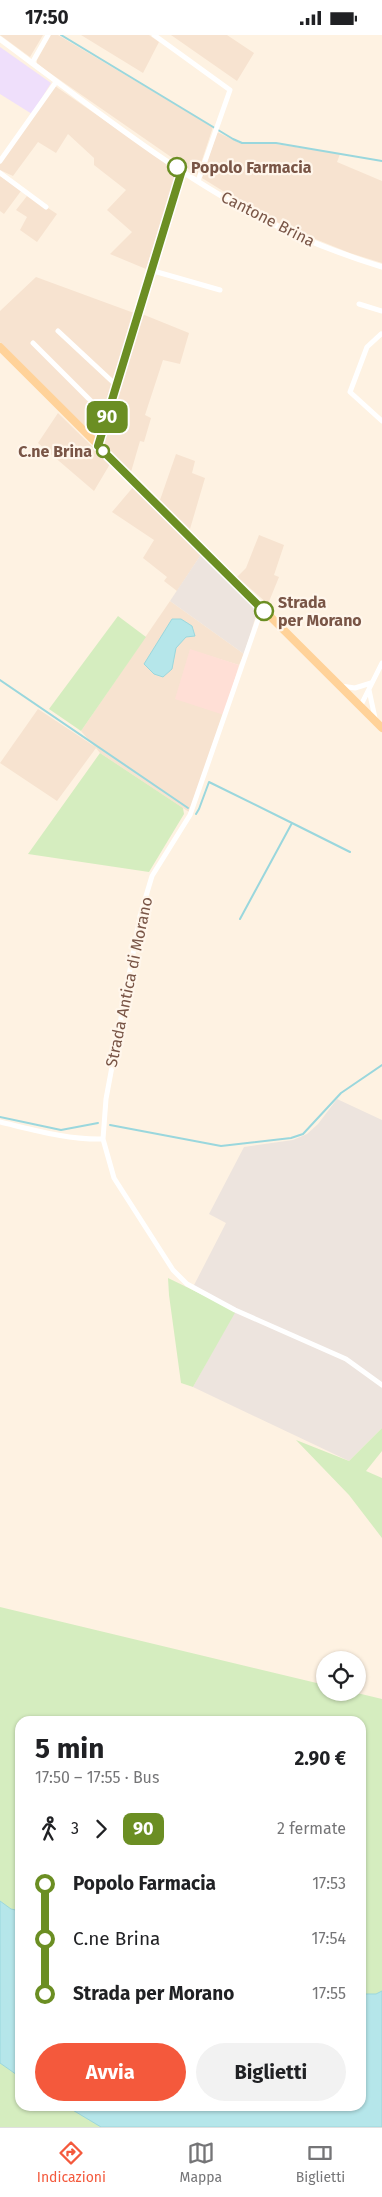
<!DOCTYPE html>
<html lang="it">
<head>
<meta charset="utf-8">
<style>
  body { margin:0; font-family:"Fira Sans",sans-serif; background:#f2f2f2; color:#202124; height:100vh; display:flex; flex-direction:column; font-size:19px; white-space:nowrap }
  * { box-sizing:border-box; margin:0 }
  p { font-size:16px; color:#757577 }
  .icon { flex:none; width:28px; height:28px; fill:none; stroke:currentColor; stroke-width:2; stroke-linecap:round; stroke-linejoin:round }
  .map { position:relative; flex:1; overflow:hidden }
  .details { position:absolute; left:15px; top:1681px; width:351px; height:395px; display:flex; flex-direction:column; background:#fff; border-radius:15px; box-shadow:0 1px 4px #0004 }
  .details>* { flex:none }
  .badge { padding:0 10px; border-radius:8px; font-size:18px; line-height:32px }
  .fabs { position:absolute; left:316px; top:1616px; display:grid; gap:10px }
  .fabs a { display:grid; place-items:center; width:50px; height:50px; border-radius:50%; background:#fff; box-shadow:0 1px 4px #0004; font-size:25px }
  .map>.badge { position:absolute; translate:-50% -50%; box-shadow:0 0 0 2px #fff }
  .legs { display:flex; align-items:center; gap:8px; height:55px; padding:0 20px; font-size:16px }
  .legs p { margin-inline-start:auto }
  .head { display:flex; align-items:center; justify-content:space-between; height:85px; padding:0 20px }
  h1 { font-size:28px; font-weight:700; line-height:38px }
  .primary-button { display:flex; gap:10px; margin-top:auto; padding:10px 20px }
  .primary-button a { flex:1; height:58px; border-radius:30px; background:#f4593c; color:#fff; font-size:20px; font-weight:700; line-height:58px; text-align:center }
  .primary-button a+a { background:#f2f2f2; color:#202124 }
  ul { padding:0 20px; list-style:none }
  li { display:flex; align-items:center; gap:18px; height:55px; font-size:19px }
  li i { display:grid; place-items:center; width:8px; height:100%; margin:0 6px; background:currentColor }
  li i::after { content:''; width:12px; height:12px; margin:-6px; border:4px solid; border-radius:50%; background:#fff }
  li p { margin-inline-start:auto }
  li:first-child i { background:linear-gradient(#0000 50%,currentColor 0) }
  li:last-child i { background:linear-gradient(currentColor 50%,#0000 0) }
  .status { display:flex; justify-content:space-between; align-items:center; height:35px; padding:0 25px; background:#fff; direction:ltr }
  .status svg { height:14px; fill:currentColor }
  .tabs { display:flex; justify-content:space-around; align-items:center; height:70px; border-top:1px solid #e0e0e0; background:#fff; font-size:14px; color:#757577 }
  .tabs a { display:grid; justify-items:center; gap:2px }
  .tabs .current { color:#f4593c }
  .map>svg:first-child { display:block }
  .residential { fill:#f7e3d0 }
  .commercial { fill:#ffdfd6 }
  .industrial { fill:#ede4de }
  .education { fill:#efdffb }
  .green { fill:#d5edbf; fill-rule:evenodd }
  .water { fill:#b5e6ea; stroke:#9ad7dd }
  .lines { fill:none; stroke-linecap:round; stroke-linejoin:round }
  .stream { stroke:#9ad7dd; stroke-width:2 }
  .minor { stroke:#fff; stroke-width:5 }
  .tertiary { stroke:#fff; stroke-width:5.5 }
  .primary { stroke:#ffd299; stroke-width:8 }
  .line-1-casing { stroke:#fff; stroke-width:11 }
  .line-1 { stroke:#6b8e23; stroke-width:8 }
  .stop-1-dot { fill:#fff; stroke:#6b8e23; stroke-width:2.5 }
  .labels { text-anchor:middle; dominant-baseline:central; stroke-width:4.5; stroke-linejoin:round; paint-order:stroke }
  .stop-label { font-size:16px; font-weight:bold; fill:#795546; stroke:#fff6eb; text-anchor:start }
  .street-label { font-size:16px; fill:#795546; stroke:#fff6eb }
</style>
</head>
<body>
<div class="status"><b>17:50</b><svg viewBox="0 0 49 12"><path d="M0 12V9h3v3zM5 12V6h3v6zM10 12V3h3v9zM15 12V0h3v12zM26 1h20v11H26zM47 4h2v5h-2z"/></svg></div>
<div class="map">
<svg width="382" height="2092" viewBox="0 0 382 2092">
  <rect width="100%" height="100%" fill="#fef2e2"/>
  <path class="residential" d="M0 0H43L30 22Z
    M51 0H58L213 92 197 140 37 29V25Z
    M81 0H149L159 7 143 38Z
    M171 0H227L254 18 237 46Z
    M55 51 178 136 146 234 110 219 132 197 107 175 126 155 94 130V123L68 99 56 118 38 107 13 141 0 135V129Z
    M217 97 242 109H276L340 119 337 127 382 146V228L350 218 288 193 239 166 202 143Z
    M0 141 57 179 37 207 20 195 27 182 16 175 27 161 21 156 4 179 0 176Z
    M36 242 134 278 97 404 0 307V276Z
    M142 279 189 298 180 329 163 325 145 380 151 383 144 407 140 406 131 437 102 407Z
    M58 378 110 429 94 456 38 408Z
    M176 419 195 426 192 438 205 443 190 494 160 465Z
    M134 451 202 518 177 556 164 546 167 542 143 523 154 505 112 477Z
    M259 500 284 510 274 540 279 542 268 569 237 542 246 533Z
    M170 566 244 619 239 630 190 615 224 680 189 777 100 718 96 713 57 766 0 728 38 674 94 711 81 696Z"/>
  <path class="commercial" d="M190 614 239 630 224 680 175 664Z"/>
  <path class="industrial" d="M202 518 258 574 244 619 170 566Z
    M337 1064 382 1085V1393L349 1426 193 1352 235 1276 192 1254 226 1188 209 1179 244 1112 293 1105 307 1099 318 1089Z"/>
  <path class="education" d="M0 12 51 48 32 79 0 59Z"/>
  <path class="green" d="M118 581 146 602 81 696 49 674Z
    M100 718 183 773 184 779 149 837 28 819Z
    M168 1243 236 1276 193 1352 181 1348 169 1260Z
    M382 1393V1416L366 1436 382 1443V1503L349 1460 296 1405 349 1426Z
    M0 1572 325 1650V1658H357L382 1664V2092H0ZM20 1686H361V2071H20Z"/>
  <path class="water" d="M172 584H181L192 591 195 601 186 602 176 613 172 634 163 642 154 639 144 629Z
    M0 1866 11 1874 20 1876V2042L0 2028Z
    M382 1956V2092H101L66 2071H361V1959H376Z"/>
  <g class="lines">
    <path class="stream" d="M61 0 233 104 242 108H276L382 126
      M0 645 188 773
      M196 779 199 774 209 747 292 788 240 884
      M292 788 350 817
      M0 1082 61 1095 98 1088
      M110 1090 221 1111 291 1103 303 1099 341 1058 382 1030"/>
    <path class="minor" d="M154 0 230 55 198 146
      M32 28 48 0
      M0 126 56 47
      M0 138 46 172
      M150 235 220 255
      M359 269 382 276
      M58 296 116 350
      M381 299 367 312 350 357 382 386
      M33 308 107 382
      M98 411 182 135
      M262 573 190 780 152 841 140 881 106 1064 103 1104 114 1143 173 1235 187 1249 235 1275 346 1324 382 1350
      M341 651 355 653 371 648
      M369 655 375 683
      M360 672 382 628
      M0 1087C34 1095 69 1105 103 1104"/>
    <path class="tertiary" d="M0 4C85 67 175 140 269 187 306 206 344 220 382 232"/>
    <path class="primary" d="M0 312 382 693"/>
  </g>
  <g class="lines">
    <defs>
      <path id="line-1" d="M177 132 182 135 98 411 264 576"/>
    </defs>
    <use href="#line-1" class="line-1-casing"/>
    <use href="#line-1" class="line-1"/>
  </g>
  <g class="stop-1-dot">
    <circle cx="177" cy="132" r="9"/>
    <circle cx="103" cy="416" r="6"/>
    <circle cx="264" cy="576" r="9"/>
  </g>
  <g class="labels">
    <g class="stop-label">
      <text x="191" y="132">Popolo Farmacia</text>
      <text x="92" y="416" text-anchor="end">C.ne Brina</text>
      <text x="278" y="567">Strada<tspan x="278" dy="18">per Morano</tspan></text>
    </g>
    <g class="street-label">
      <text transform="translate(268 184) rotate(27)">Cantone Brina</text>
      <text transform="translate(129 947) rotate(-78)">Strada Antica di Morano</text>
    </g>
  </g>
</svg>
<div class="fabs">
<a><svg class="icon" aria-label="locate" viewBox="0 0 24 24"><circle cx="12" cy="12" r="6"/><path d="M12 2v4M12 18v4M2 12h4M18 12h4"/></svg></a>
</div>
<b class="badge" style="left:107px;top:382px;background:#6b8e23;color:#fff">90</b>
<section class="details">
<div class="head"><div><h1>5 min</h1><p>17:50 – 17:55 · Bus</p></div><b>2.90 €</b></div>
<div class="legs"><svg class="icon" aria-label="walk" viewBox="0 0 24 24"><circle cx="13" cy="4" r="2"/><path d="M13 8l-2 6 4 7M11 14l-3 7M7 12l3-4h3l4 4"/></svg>3<svg class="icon" aria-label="forward" viewBox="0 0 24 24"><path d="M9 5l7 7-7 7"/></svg><b class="badge" style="background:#6b8e23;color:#fff">90</b><p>2 fermate</p></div>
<ul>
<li><i style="color:#6b8e23"></i><b>Popolo Farmacia</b><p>17:53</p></li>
<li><i style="color:#6b8e23"></i><span>C.ne Brina</span><p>17:54</p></li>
<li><i style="color:#6b8e23"></i><b>Strada per Morano</b><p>17:55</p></li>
</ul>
<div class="primary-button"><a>Avvia</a><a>Biglietti</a></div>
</section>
</div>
<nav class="tabs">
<a class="current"><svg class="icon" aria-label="directions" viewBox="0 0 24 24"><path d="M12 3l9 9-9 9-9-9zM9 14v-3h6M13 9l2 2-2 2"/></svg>Indicazioni</a>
<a><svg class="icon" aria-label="map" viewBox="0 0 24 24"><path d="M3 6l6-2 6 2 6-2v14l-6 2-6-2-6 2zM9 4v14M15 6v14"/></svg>Mappa</a>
<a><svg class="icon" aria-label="tickets" viewBox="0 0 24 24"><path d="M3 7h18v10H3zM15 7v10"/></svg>Biglietti</a>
</nav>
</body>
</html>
